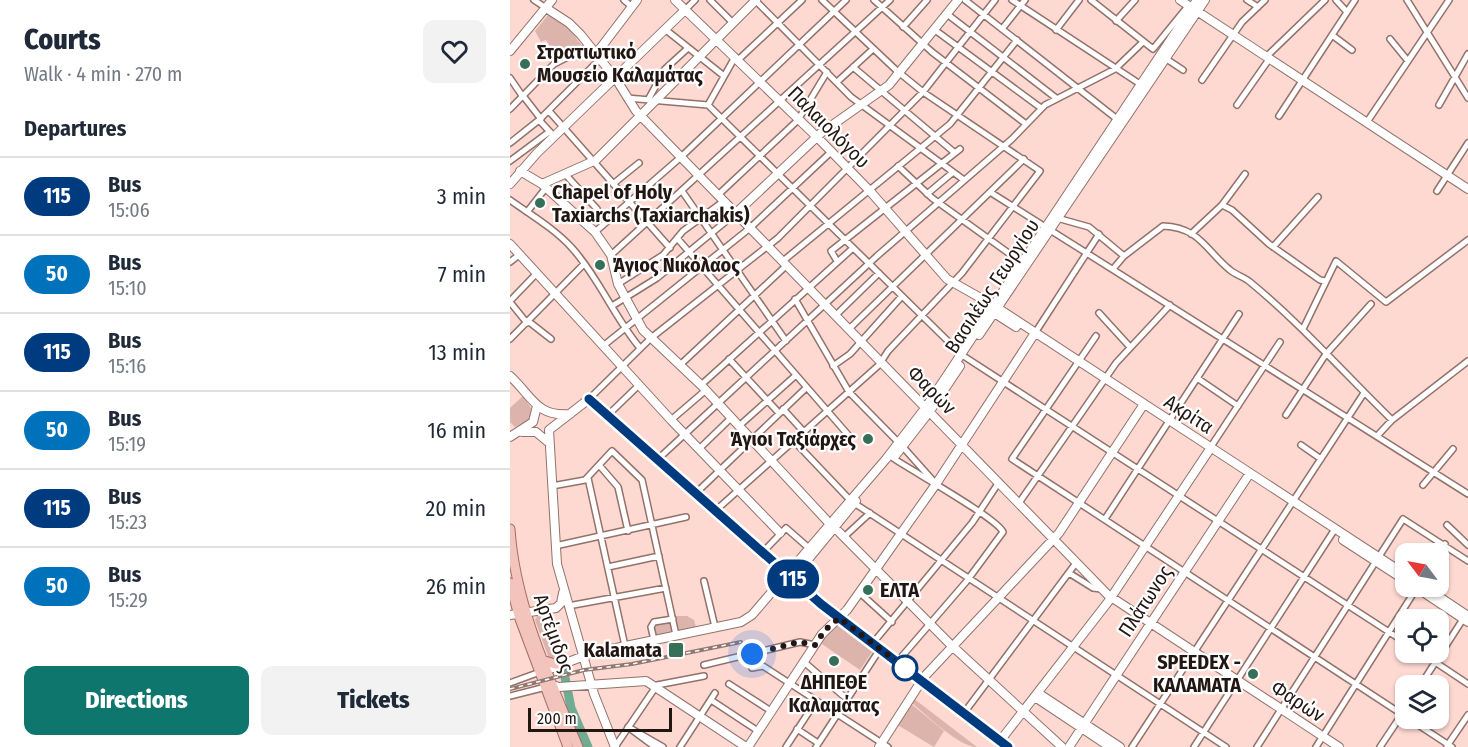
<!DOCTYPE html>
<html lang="en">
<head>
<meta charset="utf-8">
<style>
  body { margin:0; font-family:"Fira Sans Condensed",sans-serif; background:#f2f2f3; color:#1f2937; height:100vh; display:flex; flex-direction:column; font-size:22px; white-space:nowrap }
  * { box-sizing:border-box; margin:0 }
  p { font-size:20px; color:#747a83 }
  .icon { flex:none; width:33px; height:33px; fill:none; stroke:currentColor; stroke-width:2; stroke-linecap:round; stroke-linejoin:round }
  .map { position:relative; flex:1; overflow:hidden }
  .details { display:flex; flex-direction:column; background:#fff; width:510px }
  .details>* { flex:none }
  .badge { padding:0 12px; border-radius:20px; font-size:21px; line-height:39px }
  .needle { width:39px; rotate:302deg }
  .tools { position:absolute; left:885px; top:543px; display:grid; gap:12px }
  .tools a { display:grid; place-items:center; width:54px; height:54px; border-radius:12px; background:#fff; box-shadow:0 2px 4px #0004; font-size:30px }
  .scale { position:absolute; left:18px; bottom:15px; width:144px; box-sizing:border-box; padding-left:6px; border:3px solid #221613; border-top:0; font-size:16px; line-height:21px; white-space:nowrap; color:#221613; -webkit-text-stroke:4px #fff; paint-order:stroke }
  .you { position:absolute; width:30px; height:30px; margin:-15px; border:4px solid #fff; border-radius:50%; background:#1a73e8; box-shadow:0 0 0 9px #1a73e833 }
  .map>.badge { position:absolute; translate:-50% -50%; box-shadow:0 0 0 3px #fff }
  h2 { padding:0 24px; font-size:22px; line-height:54px }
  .round { display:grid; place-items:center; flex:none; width:63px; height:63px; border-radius:12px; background:#f2f2f3 }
  .headline { display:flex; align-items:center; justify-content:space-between; height:102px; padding:0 24px }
  h1 { font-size:28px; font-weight:800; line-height:45px }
  .action { display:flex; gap:12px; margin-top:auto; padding:12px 24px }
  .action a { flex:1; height:69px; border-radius:12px; background:#0f766e; color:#fff; font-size:24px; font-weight:800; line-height:69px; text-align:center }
  .action a+a { background:#f2f2f3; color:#1f2937 }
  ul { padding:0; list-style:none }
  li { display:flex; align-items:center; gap:18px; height:78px; padding:0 24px; border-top:2px solid #e0e1e3 }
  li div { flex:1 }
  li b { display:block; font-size:22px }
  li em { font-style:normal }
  li .badge { min-width:66px; font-weight:700; text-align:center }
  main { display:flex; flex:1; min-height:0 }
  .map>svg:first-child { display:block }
  .green { fill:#dcb4ab }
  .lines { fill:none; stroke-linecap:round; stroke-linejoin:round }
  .river { stroke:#71ac92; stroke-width:9 }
  .street-casing { stroke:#92726b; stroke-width:8 }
  .secondary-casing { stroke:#92726b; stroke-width:10 }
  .primary-casing { stroke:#a36d62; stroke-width:11 }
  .street { stroke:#fff; stroke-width:5 }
  .secondary { stroke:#fff; stroke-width:8 }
  .primary { stroke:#f2c4bb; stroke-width:9 }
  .rail-casing { stroke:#917973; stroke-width:4 }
  .rail { stroke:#fff; stroke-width:1.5; stroke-dasharray:4.5; stroke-linecap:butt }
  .line-casing { stroke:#fff; stroke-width:14 }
  .line { stroke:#003b80; stroke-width:9 }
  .walk { stroke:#221613; stroke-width:6; stroke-dasharray:0 10.8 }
  .poi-dot { fill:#367059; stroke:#fff; stroke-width:2 }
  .stop-dot { fill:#fff; stroke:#003b80; stroke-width:3 }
  .labels { text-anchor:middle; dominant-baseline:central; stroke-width:4.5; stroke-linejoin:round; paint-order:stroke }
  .poi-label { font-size:20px; font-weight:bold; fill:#221613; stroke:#fff; text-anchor:start }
  .street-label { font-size:20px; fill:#221613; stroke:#fff }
</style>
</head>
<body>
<main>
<section class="details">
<div class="headline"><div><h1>Courts</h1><p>Walk · 4 min · 270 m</p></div><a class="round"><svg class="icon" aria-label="heart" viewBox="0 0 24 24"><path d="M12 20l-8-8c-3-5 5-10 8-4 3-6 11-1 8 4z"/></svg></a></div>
<h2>Departures</h2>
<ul>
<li><span class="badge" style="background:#003b80;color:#fff">115</span><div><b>Bus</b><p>15:06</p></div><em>3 min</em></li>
<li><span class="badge" style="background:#0072bc;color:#fff">50</span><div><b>Bus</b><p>15:10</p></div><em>7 min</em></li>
<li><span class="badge" style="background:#003b80;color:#fff">115</span><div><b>Bus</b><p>15:16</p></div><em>13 min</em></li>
<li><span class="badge" style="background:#0072bc;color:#fff">50</span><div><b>Bus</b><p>15:19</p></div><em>16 min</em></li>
<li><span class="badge" style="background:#003b80;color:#fff">115</span><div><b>Bus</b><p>15:23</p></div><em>20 min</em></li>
<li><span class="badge" style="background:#0072bc;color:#fff">50</span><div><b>Bus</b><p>15:29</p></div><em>26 min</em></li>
</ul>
<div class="action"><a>Directions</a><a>Tickets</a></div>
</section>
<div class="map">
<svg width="958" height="747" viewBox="0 0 958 747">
  <rect width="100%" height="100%" fill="#fed9d1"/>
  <path class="green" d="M38 15 59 29 73 47 48 59 36 40 31 42 25 31Z
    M13 396 21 408 22 419 5 427 0 422V408Z
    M34 614 45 657 39 659 25 620 27 616Z
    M166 616H177L184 620 186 627 146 635 143 621Z
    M330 623 364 649 350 670 309 642Z
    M403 698 467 747C449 747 415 714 401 702Z
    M400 703 434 731 424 747 386 724Z"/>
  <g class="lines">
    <path class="river" d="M54 672 61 708 78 747"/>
    <defs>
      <path id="street" d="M24 0 36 8
        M114 0 121 6
        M200 0 223 23
        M364 0 422 52 516 124
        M455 0 607 119
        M502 0 630 84
        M581 0 643 49 678 6
        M737 0 748 7
        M826 0 837 12
        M897 0 958 98
        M246 1 341 97 454 180
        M175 10 185 0
        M437 14 546 98
        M606 21 625 0
        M393 27 417 0
        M492 29 515 0
        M156 30 214 76
        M425 30 531 108
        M546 30 569 0
        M822 35 842 50
        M880 39 898 61
        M757 56 815 0
        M655 58 673 70
        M228 60 292 0
        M343 67 445 153
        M0 78 13 97
        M692 80 732 22 755 0
        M327 82 363 49
        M14 97 31 119
        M117 98 198 105
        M138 100 155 69 178 48
        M198 105 451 354
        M198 105 225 57
        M727 105 760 58
        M929 105 958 54
        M0 109 44 64 80 46
        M39 111 160 248
        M769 116 845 0
        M29 120 41 133
        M857 122 939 0
        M0 143 29 120 90 59
        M0 161 39 132
        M388 166 422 198 511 262
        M55 174 87 209 75 222
        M103 184 129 163
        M172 191 276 341
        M927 191 958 143
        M480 192 958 494
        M417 194 442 173
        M208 195 288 120 317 72
        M0 200C21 215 45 229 62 248 89 278 104 317 130 348
        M712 205 735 174
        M17 212 35 189
        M547 218 579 227 614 256
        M85 232 171 157 336 0
        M681 234 712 205 722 210 759 244 810 280 815 281
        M167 238 340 437
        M763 247 808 197
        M101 255 380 0
        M273 261 440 124 507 40
        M327 261 321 251 450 149
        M0 262 9 255
        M603 269 614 256 653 226C690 227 697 252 720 270 726 275 734 277 740 282 791 324 835 374 882 420
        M108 284 153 255 173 231 214 201
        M285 299 339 392 389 443
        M0 301 27 273
        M0 302 17 323
        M102 306 147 278 226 213
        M589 313 620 347
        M326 315 369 273
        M18 321 41 339
        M339 329 514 159
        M793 329 826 261 876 302 958 240
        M525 333 589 234
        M586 336 502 459 942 747
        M0 339 74 264
        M93 346 240 228 321 152
        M455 357 896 643
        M219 359 269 413
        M170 365 277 265
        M323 366 340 354 392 296
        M687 378 728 406
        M191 385 343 248
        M79 399 141 338 268 238 413 92 485 0
        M273 409 294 432
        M776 415 816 354 861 304
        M97 416 129 385
        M161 420 196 390
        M229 426 285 376
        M867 436 882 420 958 361
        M284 441 340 500
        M791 445 811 459
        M393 447 426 484
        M700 448 770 342
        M189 449 221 418
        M383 458C402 471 487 518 493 532L456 582 387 662
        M147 460 367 256 502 139 535 105 605 69 632 43
        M89 465 108 487 118 531
        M78 478 115 646
        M913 485 943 449
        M42 486 75 480 102 451 132 480 166 635
        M186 493 296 388
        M344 503 716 747
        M509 503 606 363 660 305
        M205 511 369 365 378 351 452 273 530 171 413 92 386 70 312 0
        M595 519 729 314
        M937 525 958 545
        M334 537 360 513
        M45 546 176 517
        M252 553 276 528 300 549
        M928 554 935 544
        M98 567 149 556
        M559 573 583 588 591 589
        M194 581 205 627
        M350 593 382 622
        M58 606 156 588
        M144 640 141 627 144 622 163 619
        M363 643 462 523 489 482
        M910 652 958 684
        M294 662 337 699
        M194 665 290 642 305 645
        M242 668 253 666 378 747
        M0 683 30 672
        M219 684 261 711
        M910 686 955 616
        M0 696 36 687
        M201 700 248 731
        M454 713 566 563
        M118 727 153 747
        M118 727 145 747
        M287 729 308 743
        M937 746 958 715
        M105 747 147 685 194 676
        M170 747 205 693
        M276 747 306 701
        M306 747 370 649
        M622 747 854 393
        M684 747 825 529
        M747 747 893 519 958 561
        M806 747 908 586
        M870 747 896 708"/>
      <path id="secondary" d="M165 0 307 137 359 190 437 279 483 305 896 575
        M670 0 958 189
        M36 8 59 23 71 35 106 79 126 111 598 595 829 747
        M0 51 42 0
        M86 54 127 0
        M10 171 32 184 85 232 101 255 108 284 133 330 191 385 320 524
        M0 184 27 153 175 10
        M32 184 86 160 246 0
        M226 213 311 133 379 85 448 0
        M0 244 161 420 270 533
        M481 311 506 327
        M469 335 695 0
        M0 376C22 396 26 417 60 414
        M12 432H26L38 442
        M0 437 23 422 27 406
        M385 456 420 411 450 366
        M324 527 440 644 552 747
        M833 540 896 581
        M282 579 346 501
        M904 586 958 622
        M913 586 958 616
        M0 615 46 608 51 603 53 593
        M32 672 82 653 231 622 242 615 376 459 416 407 687 0
        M39 684 49 687 136 681 236 747
        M528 693 610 747
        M525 697 600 747
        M490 741 598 602 698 452
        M105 747 84 694 47 564 39 430 79 399 311 604 498 747
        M238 747 312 634 337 610 426 484 525 333
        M369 747 414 677 549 533 634 404
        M559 747 740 473"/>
      <path id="primary" d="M0 529C5 604 39 678 68 747
        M0 583 10 619 58 747
        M35 661 52 666"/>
    </defs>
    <use href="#street" class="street-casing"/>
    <use href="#secondary" class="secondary-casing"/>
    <use href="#primary" class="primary-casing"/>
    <use href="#street" class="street"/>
    <use href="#secondary" class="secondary"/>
    <use href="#primary" class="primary"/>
    <defs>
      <path id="rail" d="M0 689 74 670 122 664 231 642"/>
    </defs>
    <use href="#rail" class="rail-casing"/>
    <use href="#rail" class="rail"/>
  </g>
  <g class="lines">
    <defs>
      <path id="line" d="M79 399 311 604 498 747"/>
    </defs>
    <use href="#line" class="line-casing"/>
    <use href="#line" class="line"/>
    <path class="walk" d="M242 654 289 642 305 645 315 630 329 618 398 670 395 668"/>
  </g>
  <g class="poi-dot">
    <circle cx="15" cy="64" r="6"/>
    <circle cx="30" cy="203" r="6"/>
    <circle cx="90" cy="265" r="6"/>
    <circle cx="358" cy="439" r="6"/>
    <circle cx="358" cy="590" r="6"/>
    <rect x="158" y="642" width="16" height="16" rx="3"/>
    <circle cx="324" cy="661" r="6"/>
    <circle cx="743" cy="674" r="6"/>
  </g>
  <circle class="stop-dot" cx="395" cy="668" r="12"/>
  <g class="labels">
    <g class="poi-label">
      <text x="27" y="52">Στρατιωτικό<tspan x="27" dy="23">Μουσείο Καλαμάτας</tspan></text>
      <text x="42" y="192">Chapel of Holy<tspan x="42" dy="23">Taxiarchs (Taxiarchakis)</tspan></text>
      <text x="102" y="265">Άγιος Νικόλαος</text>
      <text x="346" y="439" text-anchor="end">Άγιοι Ταξιάρχες</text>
      <text x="370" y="590">ΕΛΤΑ</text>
      <text x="152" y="650" text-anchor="end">Kalamata</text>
      <text x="731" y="662" text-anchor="end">SPEEDEX -<tspan x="731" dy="23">ΚΑΛΑΜΑΤΑ</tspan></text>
      <text x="324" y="682" text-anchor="middle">ΔΗΠΕΘΕ<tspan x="324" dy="23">Καλαμάτας</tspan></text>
    </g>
    <g class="street-label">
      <text transform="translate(319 127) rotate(45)">Παλαιολόγου</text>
      <text transform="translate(482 286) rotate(-57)">Βασιλέως Γεωργίου</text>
      <text transform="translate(422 390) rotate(45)">Φαρών</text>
      <text transform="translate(679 414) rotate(33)">Ακρίτα</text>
      <text transform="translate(635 601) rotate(-57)">Πλάτωνος</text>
      <text transform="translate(44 633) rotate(70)">Αρτέμιδος</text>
      <text transform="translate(788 701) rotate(33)">Φαρών</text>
    </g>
  </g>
</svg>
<div class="tools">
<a><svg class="needle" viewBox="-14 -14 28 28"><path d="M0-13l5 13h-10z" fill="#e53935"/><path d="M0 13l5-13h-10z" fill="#747a83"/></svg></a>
<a><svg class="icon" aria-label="locate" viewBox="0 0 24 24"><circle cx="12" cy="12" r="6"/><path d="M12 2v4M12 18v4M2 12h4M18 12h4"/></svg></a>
<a><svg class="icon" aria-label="layers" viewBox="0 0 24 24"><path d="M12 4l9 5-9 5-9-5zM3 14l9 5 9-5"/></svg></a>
</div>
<div class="scale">200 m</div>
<div class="you" style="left:242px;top:654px"></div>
<b class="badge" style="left:283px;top:579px;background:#003b80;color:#fff">115</b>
</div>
</main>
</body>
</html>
